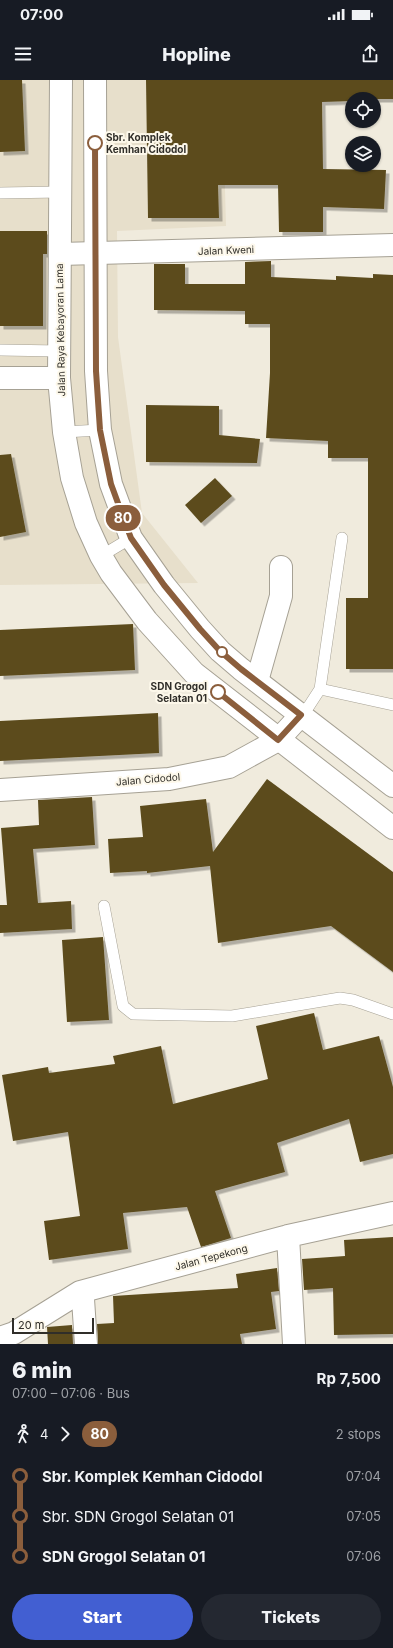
<!DOCTYPE html>
<html lang="en">
<head>
<meta charset="utf-8">
<style>
  body { margin:0; font-family:Inter,sans-serif; background:#242831; color:#f1f3f6; height:100vh; display:flex; flex-direction:column; font-size:15px; white-space:nowrap }
  * { box-sizing:border-box; margin:0 }
  p { font-size:13px; color:#9ea1a6 }
  .icon { flex:none; width:22px; height:22px; fill:none; stroke:currentColor; stroke-width:2; stroke-linecap:round; stroke-linejoin:round }
  .map { position:relative; height:1264px; overflow:hidden }
  .side { display:flex; flex-direction:column; background:#171b24; flex:1 }
  .side>* { flex:none }
  .badge { padding:0 8px; border-radius:13px; font-size:14px; line-height:26px }
  .tools { position:absolute; left:345px; top:12px; display:grid; gap:8px }
  .tools a { display:grid; place-items:center; width:36px; height:36px; border-radius:50%; background:#171b24; box-shadow:0 1px 3px #0004; font-size:20px }
  .scale { position:absolute; left:12px; bottom:10px; width:82px; box-sizing:border-box; padding-left:4px; border:2px solid #302e29; border-top:0; font-size:11px; line-height:14px; white-space:nowrap; color:#302e29; -webkit-text-stroke:3px #fdf8ea; paint-order:stroke }
  .map>.badge { position:absolute; translate:-50% -50%; box-shadow:0 0 0 2px #fff }
  .legs { display:flex; align-items:center; gap:6px; height:44px; padding:0 12px; font-size:13px }
  .legs p { margin-inline-start:auto }
  .headline { display:flex; align-items:center; justify-content:space-between; height:68px; padding:0 12px }
  h1 { font-size:22px; font-weight:800; line-height:30px }
  .primary-button { display:flex; gap:8px; margin-top:auto; padding:8px 12px }
  .primary-button a { flex:1; height:46px; border-radius:24px; background:#425fd2; color:#fff; font-size:16px; font-weight:800; line-height:46px; text-align:center }
  .primary-button a+a { background:#242831; color:#f1f3f6 }
  ul { padding:0 12px; list-style:none }
  li { display:flex; align-items:center; gap:14px; height:40px; font-size:15px }
  li i { display:grid; place-items:center; width:6px; height:100%; margin:0 5px; background:currentColor }
  li i::after { content:''; width:10px; height:10px; margin:-5px; border:3px solid; border-radius:50%; background:#171b24 }
  li p { margin-inline-start:auto }
  li:first-child i { background:linear-gradient(#0000 50%,currentColor 0) }
  li:last-child i { background:linear-gradient(currentColor 50%,#0000 0) }
  .status { display:flex; justify-content:space-between; align-items:center; height:28px; padding:0 20px; background:#171b24; direction:ltr }
  .status svg { height:11px; fill:currentColor }
  header { display:flex; justify-content:space-between; align-items:center; height:52px; padding:0 12px; background:#171b24; font-size:18px; font-weight:800 }
  .map>svg:first-child { display:block }
  .built { fill:#e7dfcb }
  .building { fill:#5c4c1e; filter:url(#shadow) }
  .lines { fill:none; stroke-linecap:round; stroke-linejoin:round }
  .service-casing { stroke:#a6a194; stroke-width:12 }
  .minor-casing { stroke:#a6a194; stroke-width:24 }
  .tertiary-casing { stroke:#a6a194; stroke-width:24 }
  .primary-casing { stroke:#a6a194; stroke-width:24 }
  .service { stroke:#fff; stroke-width:11 }
  .minor { stroke:#fff; stroke-width:22 }
  .tertiary { stroke:#fff; stroke-width:22 }
  .primary { stroke:#fff; stroke-width:22 }
  .line-1-casing { stroke:#fff; stroke-width:9 }
  .line-1 { stroke:#8b5e3c; stroke-width:6 }
  .stop-1-dot { fill:#fff; stroke:#8b5e3c; stroke-width:2 }
  .labels { text-anchor:middle; dominant-baseline:central; stroke-width:4; stroke-linejoin:round; paint-order:stroke }
  .stop-label { font-size:10px; font-weight:bold; fill:#302e29; stroke:#fdf8ea; text-anchor:start }
  .street-label { font-size:10px; fill:#302e29; stroke:#fdf8ea }
</style>
</head>
<body>
<div class="status"><b>07:00</b><svg viewBox="0 0 49 12"><path d="M0 12V9h3v3zM5 12V6h3v6zM10 12V3h3v9zM15 12V0h3v12zM26 1h20v11H26zM47 4h2v5h-2z"/></svg></div>
<header><svg class="icon" aria-label="menu" viewBox="0 0 24 24"><path d="M4 6h16M4 12h16M4 18h16"/></svg>Hopline<svg class="icon" aria-label="share" viewBox="0 0 24 24"><path d="M12 15V3M7 8l5-5 5 5M5 13v7h14v-7"/></svg></header>
<div class="map">
<svg width="393" height="1264" viewBox="0 0 393 1264">
  <defs>
    <filter id="shadow"><feDropShadow dx="3.5" dy="3.5" stdDeviation="0" flood-color="#0004"/></filter>
  </defs>
  <rect width="100%" height="100%" fill="#f0ebdd"/>
  <path class="built" d="M0 0H222L226 146 117 151 118 257 142 433 198 503 0 505Z"/>
  <path class="building" d="M0 0H22L25 71 0 72Z
    M146 0H393V19H352V21L322 22 323 89 386 90 384 129 323 127V152H279L278 105H218L219 138H148Z
    M0 151H47V174H43V246H0Z
    M271 181V197L336 200V196L373 198V194L393 195V589H346V518H368V378H328V361L266 358 270 293V244H245V231L154 230V184H185V204H245V182Z
    M146 325 219 326V355L260 359 257 383 146 382Z
    M11 374 26 452 0 457V375Z
    M215 398 232 416 201 443 185 425Z
    M133 544 135 590 0 596V550Z
    M158 633 159 673 0 681V641Z
    M267 699 393 792V892L331 846 218 863 210 786 147 793V791L110 793 108 759 143 757 140 726 206 719 213 772Z
    M92 717 95 765 33 769 38 823 71 821 72 849 0 853V825H7L1 748 39 745 38 720Z
    M103 857 109 940 67 942 62 860Z
    M314 933 323 970 379 956 393 1007V1074L360 1082 349 1039 277 1063 285 1092 215 1111 231 1158 201 1167 187 1127 123 1133 128 1169 49 1180 44 1141 80 1136 68 1052 13 1061 2 995 48 987 49 993 115 984 113 976 161 966 173 1024 268 999 256 946Z
    M393 1157V1254L334 1255 333 1208 304 1210 302 1179 345 1176 344 1160Z
    M277 1188 279 1211 271 1212 276 1249 240 1254 242 1264H98L97 1244 114 1243 113 1216 238 1208 236 1194Z
    M72 1245 73 1264H48L47 1247Z"/>
  <g class="lines">
    <defs>
      <path id="service" d="M0 113 60 112
        M0 270 59 271
        M64 352 100 350
        M101 476 131 458
        M320 609 393 625
        M301 635 309 626 320 609 342 458
        M104 826 123 926 133 934 232 936 340 918 353 920 393 934"/>
      <path id="minor" d="M60 174 393 165
        M0 298H59
        M257 601 281 516V487
        M288 1156 294 1264
        M80 1212 83 1219 86 1264
        M0 1258 14 1253 80 1212 288 1156 393 1133"/>
      <path id="tertiary" d="M0 710 169 699 229 687 278 660 301 635"/>
      <path id="primary" d="M61 0 59 298 64 352 72 398 86 443 101 476 111 493 147 541 194 593 393 748
        M95 0 96 291 100 350 111 404 131 458 164 505 200 549 220 571 241 589 393 706"/>
    </defs>
    <use href="#service" class="service-casing"/>
    <use href="#minor" class="minor-casing"/>
    <use href="#tertiary" class="tertiary-casing"/>
    <use href="#primary" class="primary-casing"/>
    <use href="#service" class="service"/>
    <use href="#minor" class="minor"/>
    <use href="#tertiary" class="tertiary"/>
    <use href="#primary" class="primary"/>
  </g>
  <g class="lines">
    <defs>
      <path id="line-1" d="M95 63 96 291 100 350 111 404 126 445 131 458 164 505 200 549 220 571 241 589 301 635 278 660 218 612"/>
    </defs>
    <use href="#line-1" class="line-1-casing"/>
    <use href="#line-1" class="line-1"/>
  </g>
  <g class="stop-1-dot">
    <circle cx="95" cy="63" r="7"/>
    <circle cx="222" cy="572" r="5"/>
    <circle cx="218" cy="612" r="7"/>
  </g>
  <g class="labels">
    <g class="stop-label">
      <text x="106" y="57">Sbr. Komplek<tspan x="106" dy="12">Kemhan Cidodol</tspan></text>
      <text x="207" y="606" text-anchor="end">SDN Grogol<tspan x="207" dy="12">Selatan 01</tspan></text>
    </g>
    <g class="street-label">
      <text transform="translate(226 170) rotate(-2)">Jalan Kweni</text>
      <text transform="translate(60 250) rotate(-91)">Jalan Raya Kebayoran Lama</text>
      <text transform="translate(148 699) rotate(-5)">Jalan Cidodol</text>
      <text transform="translate(211 1177) rotate(-15)">Jalan Tepekong</text>
    </g>
  </g>
</svg>
<div class="tools">
<a><svg class="icon" aria-label="locate" viewBox="0 0 24 24"><circle cx="12" cy="12" r="6"/><path d="M12 2v4M12 18v4M2 12h4M18 12h4"/></svg></a>
<a><svg class="icon" aria-label="layers" viewBox="0 0 24 24"><path d="M12 4l9 5-9 5-9-5zM3 14l9 5 9-5"/></svg></a>
</div>
<div class="scale">20 m</div>
<b class="badge" style="left:123px;top:438px;background:#8b5e3c;color:#fff">80</b>
</div>
<section class="side">
<div class="headline"><div><h1>6 min</h1><p>07:00 – 07:06 · Bus</p></div><b>Rp 7,500</b></div>
<div class="legs"><svg class="icon" aria-label="walk" viewBox="0 0 24 24"><circle cx="13" cy="4" r="2"/><path d="M13 8l-2 6 4 7M11 14l-3 7M7 12l3-4h3l4 4"/></svg>4<svg class="icon" aria-label="forward" viewBox="0 0 24 24"><path d="M9 5l7 7-7 7"/></svg><b class="badge" style="background:#8b5e3c;color:#fff">80</b><p>2 stops</p></div>
<ul>
<li><i style="color:#8b5e3c"></i><b>Sbr. Komplek Kemhan Cidodol</b><p>07:04</p></li>
<li><i style="color:#8b5e3c"></i><span>Sbr. SDN Grogol Selatan 01</span><p>07:05</p></li>
<li><i style="color:#8b5e3c"></i><b>SDN Grogol Selatan 01</b><p>07:06</p></li>
</ul>
<div class="primary-button"><a>Start</a><a>Tickets</a></div>
</section>
</body>
</html>
